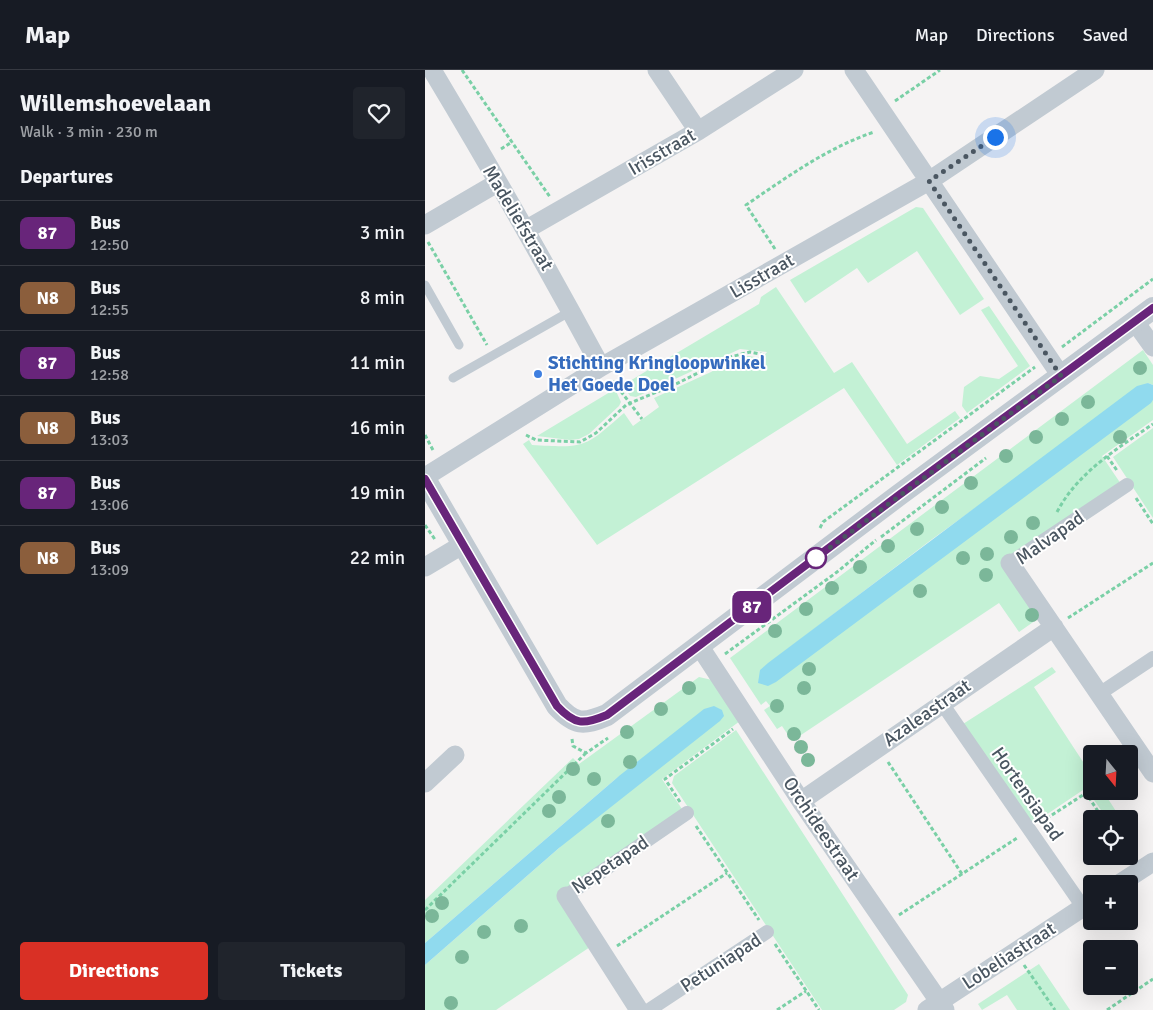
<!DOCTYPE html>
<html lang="en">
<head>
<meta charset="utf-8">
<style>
  body { margin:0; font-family:Signika,sans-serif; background:#20242c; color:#f1f3f6; height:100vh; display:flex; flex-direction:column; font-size:19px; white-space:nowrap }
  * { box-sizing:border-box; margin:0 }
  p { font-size:16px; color:#9ea1a6 }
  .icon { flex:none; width:28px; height:28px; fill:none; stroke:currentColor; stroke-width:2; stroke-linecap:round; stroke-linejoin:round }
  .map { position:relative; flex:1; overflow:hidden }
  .sheet { display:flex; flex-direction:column; background:#171b24; width:425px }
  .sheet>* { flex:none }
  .badge { padding:0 10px; border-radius:8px; font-size:18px; line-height:32px }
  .needle { width:32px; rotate:162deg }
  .controls { position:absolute; left:658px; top:675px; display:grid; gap:10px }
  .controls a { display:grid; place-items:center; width:55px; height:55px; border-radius:5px; background:#171b24; box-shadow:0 5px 20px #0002; font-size:25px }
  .you { position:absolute; width:25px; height:25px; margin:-12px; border:4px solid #fff; border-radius:50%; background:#1a73e8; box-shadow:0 0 0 8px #1a73e833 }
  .map>.badge { position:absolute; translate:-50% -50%; box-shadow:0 0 0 2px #fff }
  h2 { padding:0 20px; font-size:19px; line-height:45px }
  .round { display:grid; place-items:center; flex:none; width:52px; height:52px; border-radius:5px; background:#20242c }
  .head { display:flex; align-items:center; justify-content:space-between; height:85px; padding:0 20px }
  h1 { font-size:24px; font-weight:700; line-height:38px }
  .action { display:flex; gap:10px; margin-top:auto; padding:10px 20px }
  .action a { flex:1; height:58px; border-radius:5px; background:#d93025; color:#fff; font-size:20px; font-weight:700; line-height:58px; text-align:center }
  .action a+a { background:#20242c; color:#f1f3f6 }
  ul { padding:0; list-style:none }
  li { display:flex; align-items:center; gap:15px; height:65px; padding:0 20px; border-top:1px solid #363941 }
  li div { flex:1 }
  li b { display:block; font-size:19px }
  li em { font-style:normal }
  li .badge { min-width:55px; font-weight:700; text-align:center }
  header { display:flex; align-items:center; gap:30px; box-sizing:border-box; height:70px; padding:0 25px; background:#171b24; border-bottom:1px solid #363941 }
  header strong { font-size:24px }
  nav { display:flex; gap:28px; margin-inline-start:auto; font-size:18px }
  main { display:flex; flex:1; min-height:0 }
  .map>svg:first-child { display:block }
  .green { fill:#c3f1d5 }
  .water { fill:#90daee }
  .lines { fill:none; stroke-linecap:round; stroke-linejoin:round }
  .path { stroke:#7ad0a6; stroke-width:3; stroke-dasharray:4 2.5; stroke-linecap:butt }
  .service { stroke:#c1cad2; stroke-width:9 }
  .pedestrian { stroke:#c1cad2; stroke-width:14 }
  .minor { stroke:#c1cad2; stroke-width:19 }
  .tertiary { stroke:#c1cad2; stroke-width:22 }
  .tree { fill:#7bb799 }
  .line-casing { stroke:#fff; stroke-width:11 }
  .line { stroke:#68257a; stroke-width:8 }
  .walk { stroke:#4a5661; stroke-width:5; stroke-dasharray:0 9 }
  .shop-dot { fill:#3f7fe0; stroke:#fff; stroke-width:2 }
  .stop-dot { fill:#fff; stroke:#68257a; stroke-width:2.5 }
  .labels { text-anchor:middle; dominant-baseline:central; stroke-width:4; stroke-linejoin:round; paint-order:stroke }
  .street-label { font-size:19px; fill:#4a5661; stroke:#fff }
  .shop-label { font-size:19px; font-weight:bold; fill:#366cbe; stroke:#fff; text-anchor:start }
</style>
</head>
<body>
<header>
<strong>Map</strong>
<nav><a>Map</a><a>Directions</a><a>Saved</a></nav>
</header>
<main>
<section class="sheet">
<div class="head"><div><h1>Willemshoevelaan</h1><p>Walk · 3 min · 230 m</p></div><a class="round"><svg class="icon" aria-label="heart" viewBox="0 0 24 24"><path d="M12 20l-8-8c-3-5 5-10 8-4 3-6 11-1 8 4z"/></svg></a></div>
<h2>Departures</h2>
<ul>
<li><span class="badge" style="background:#68257a;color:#fff">87</span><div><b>Bus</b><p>12:50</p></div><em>3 min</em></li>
<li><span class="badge" style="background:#8b5e3c;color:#fff">N8</span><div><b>Bus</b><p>12:55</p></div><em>8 min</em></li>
<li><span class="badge" style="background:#68257a;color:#fff">87</span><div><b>Bus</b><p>12:58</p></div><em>11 min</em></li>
<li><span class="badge" style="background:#8b5e3c;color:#fff">N8</span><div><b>Bus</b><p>13:03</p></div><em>16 min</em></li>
<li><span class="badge" style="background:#68257a;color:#fff">87</span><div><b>Bus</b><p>13:06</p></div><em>19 min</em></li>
<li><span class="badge" style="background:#8b5e3c;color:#fff">N8</span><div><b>Bus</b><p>13:09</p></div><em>22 min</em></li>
</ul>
<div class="action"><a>Directions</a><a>Tickets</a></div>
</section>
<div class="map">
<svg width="728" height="940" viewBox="0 0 728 940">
  <rect width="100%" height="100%" fill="#f5f3f3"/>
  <path class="green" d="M491 137 498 138 559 229 535 245 492 181 443 213 432 198 380 233 365 210Z
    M351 217 409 303 427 292 482 374 530 341 535 348 472 395 419 318 172 475 98 374 104 370 107 375C161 378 159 378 199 343L208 356 234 337 229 328 286 302 309 288 323 286 337 288 342 282 315 279 211 327 205 326 198 315 334 234 336 227Z
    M564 236 605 296 542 343 537 336 539 317 555 306 574 309 593 296 556 240Z
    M718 280 728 295V315L723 313 506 470 335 600 728 330V350L677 386 696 414 576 494 614 548 594 562 574 533 367 671 357 656 352 659 339 640 345 636 341 631 336 635 305 588Z
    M190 319 196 332 194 336 164 364 154 369 145 370 112 366Z
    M728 358V448L688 387Z
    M627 597 631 602 609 617 666 704V721H678L696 749H682L661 718 606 755 538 654Z
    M274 607 287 610 315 651 237 709 259 742 133 828 165 877 71 940H0V895L134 778 194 706 0 873V830L148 688 154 694Z
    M311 660 483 925 481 932 469 940H397L247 713 249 706Z
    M614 894 645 940H592L582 925 557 940 553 934Z"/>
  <path class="water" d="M723 313 728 315V330L726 333 351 612 343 616 333 613 335 600 343 593 712 316Z
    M289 636 297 640 299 646 295 651 134 778 0 895V873L194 706 279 639Z"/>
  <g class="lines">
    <path class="path" d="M37 0 125 127
      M470 31 515 0
      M76 79 87 72
      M3 172 62 275
      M350 179 321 135C362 107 402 78 449 62
      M637 277 728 209
      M188 311 217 349
      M0 365 9 382
      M101 365 111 370 155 372 171 363 201 335 210 331 249 315 305 287 325 282 340 285
      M682 386 693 402
      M711 428 728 454
      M632 442C653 402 692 379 728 354
      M0 455 11 471
      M395 458 398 452 610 297
      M456 467 561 388
      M643 548 728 493
      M300 584 412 502 451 470
      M147 669 148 676 161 683 183 668
      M463 692 537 804
      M255 732 240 709 308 659
      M616 752 661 723 678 749
      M271 756 334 850
      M0 840 161 683
      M474 845 592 768
      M350 874 394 940
      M192 876 302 803
      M599 895 630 940
      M352 940 381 921
      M682 940 728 909"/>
    <path class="service" d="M0 215 34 275
      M28 308 146 241"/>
    <path class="pedestrian" d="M585 493 702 415
      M674 624 728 588
      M516 632 658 837
      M141 826 262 743
      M224 940 342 862"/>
    <path class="minor" d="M7 0C66 98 122 197 176 297
      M232 0 273 61
      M429 0 636 306
      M0 155 72 113
      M102 159 273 61 369 0
      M710 252 728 277
      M0 407 176 297 504 111 670 0
      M585 493 728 703
      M0 497 37 475
      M275 577 376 731 520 940
      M0 713 30 685
      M376 731 629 557
      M694 814 728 792
      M141 826 214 940
      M502 940 666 832"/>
    <path class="tertiary" d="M0 409 132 636C150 655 158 655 182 645L474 425 728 238"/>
  </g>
  <g class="tree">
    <circle cx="715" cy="298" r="7"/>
    <circle cx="663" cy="332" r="7"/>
    <circle cx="637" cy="349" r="7"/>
    <circle cx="611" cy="367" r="7"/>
    <circle cx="695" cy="367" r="7"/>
    <circle cx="581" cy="386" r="7"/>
    <circle cx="546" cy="413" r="7"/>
    <circle cx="517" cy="437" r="7"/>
    <circle cx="608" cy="453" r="7"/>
    <circle cx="492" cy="459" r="7"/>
    <circle cx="586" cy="467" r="7"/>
    <circle cx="463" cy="476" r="7"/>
    <circle cx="562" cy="484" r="7"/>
    <circle cx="538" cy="488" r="7"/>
    <circle cx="435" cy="497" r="7"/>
    <circle cx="561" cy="505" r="7"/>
    <circle cx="407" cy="518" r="7"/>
    <circle cx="495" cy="521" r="7"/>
    <circle cx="381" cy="539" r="7"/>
    <circle cx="607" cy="545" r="7"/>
    <circle cx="350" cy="561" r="7"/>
    <circle cx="384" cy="599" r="7"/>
    <circle cx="264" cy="618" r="7"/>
    <circle cx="379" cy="618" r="7"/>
    <circle cx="352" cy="636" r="7"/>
    <circle cx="236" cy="639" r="7"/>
    <circle cx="202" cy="662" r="7"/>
    <circle cx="369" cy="664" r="7"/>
    <circle cx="376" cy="677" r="7"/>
    <circle cx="383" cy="690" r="7"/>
    <circle cx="205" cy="692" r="7"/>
    <circle cx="148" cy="699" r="7"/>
    <circle cx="169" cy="709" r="7"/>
    <circle cx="134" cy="727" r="7"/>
    <circle cx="124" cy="741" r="7"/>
    <circle cx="183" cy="751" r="7"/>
    <circle cx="17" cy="833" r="7"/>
    <circle cx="7" cy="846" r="7"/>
    <circle cx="96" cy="856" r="7"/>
    <circle cx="59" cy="862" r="7"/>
    <circle cx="37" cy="887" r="7"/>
    <circle cx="26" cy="933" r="7"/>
  </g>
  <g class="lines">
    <defs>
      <path id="line" d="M0 409 132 636C150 655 158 655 182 645L474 425 728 238"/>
    </defs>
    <use href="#line" class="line-casing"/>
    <use href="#line" class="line"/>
    <path class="walk" d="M391 488 636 306 504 111 570 67"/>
  </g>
  <circle class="shop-dot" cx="113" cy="304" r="5"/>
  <circle class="stop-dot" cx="391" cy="488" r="10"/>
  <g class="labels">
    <g class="street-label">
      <text transform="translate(237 82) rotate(-30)">Irisstraat</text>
      <text transform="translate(93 148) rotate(59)">Madeliefstraat</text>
      <text transform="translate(337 206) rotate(-30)">Lisstraat</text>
      <text transform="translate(625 468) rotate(-35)">Malvapad</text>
      <text transform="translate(502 643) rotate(-35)">Azaleastraat</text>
      <text transform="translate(602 724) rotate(55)">Hortensiapad</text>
      <text transform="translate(396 759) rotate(56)">Orchideestraat</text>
      <text transform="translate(185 795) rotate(-34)">Nepetapad</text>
      <text transform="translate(584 886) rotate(-33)">Lobeliastraat</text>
      <text transform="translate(296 893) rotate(-33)">Petuniapad</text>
    </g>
    <g class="shop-label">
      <text x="123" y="293">Stichting Kringloopwinkel<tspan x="123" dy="22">Het Goede Doel</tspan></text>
    </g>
  </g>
</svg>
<div class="controls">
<a><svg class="needle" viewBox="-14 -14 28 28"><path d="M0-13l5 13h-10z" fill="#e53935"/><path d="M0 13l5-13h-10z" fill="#9ea1a6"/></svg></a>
<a><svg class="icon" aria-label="locate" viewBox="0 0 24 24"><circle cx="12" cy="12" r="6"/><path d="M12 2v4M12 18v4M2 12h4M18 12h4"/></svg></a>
<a>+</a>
<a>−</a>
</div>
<div class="you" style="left:570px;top:67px"></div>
<b class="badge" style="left:327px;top:537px;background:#68257a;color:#fff">87</b>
</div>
</main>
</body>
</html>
